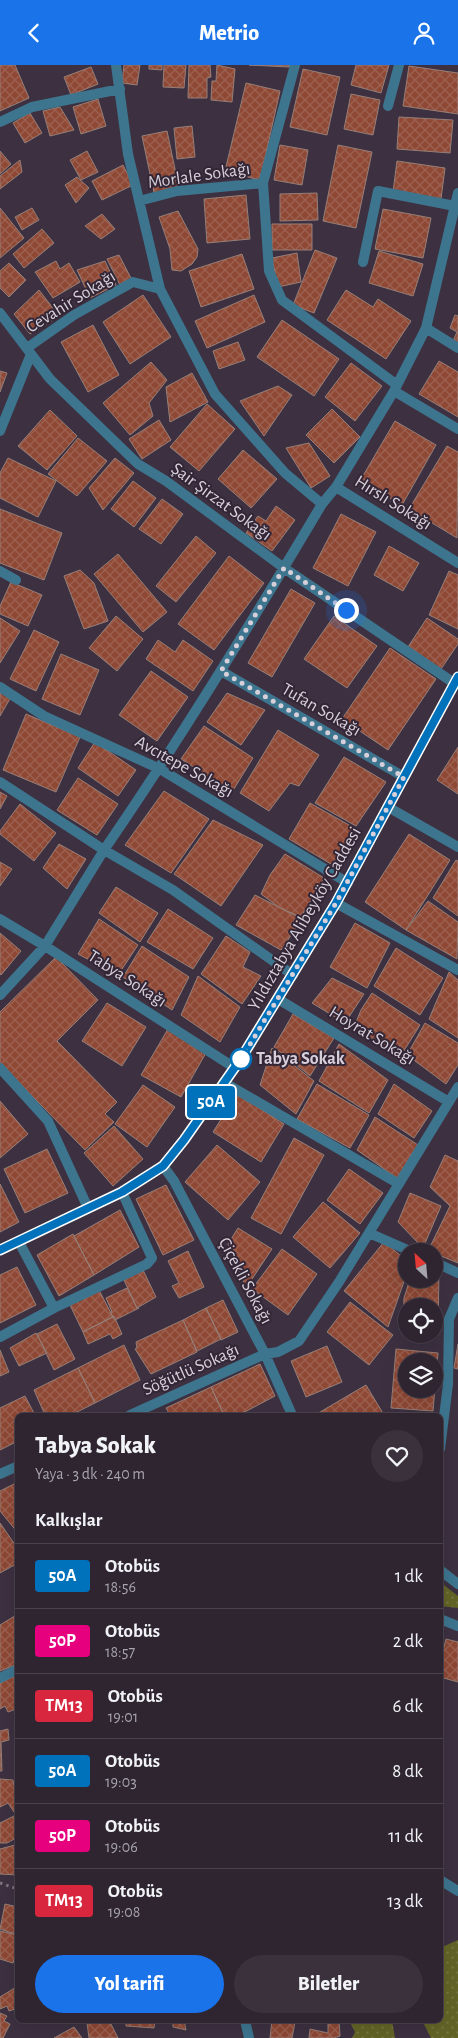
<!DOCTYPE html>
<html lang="tr">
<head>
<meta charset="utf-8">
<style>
  body { margin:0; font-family:"Alegreya Sans",sans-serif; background:#3a313d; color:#f1f3f6; height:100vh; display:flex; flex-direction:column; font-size:19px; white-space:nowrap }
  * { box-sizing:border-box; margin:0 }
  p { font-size:16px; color:#a7a5ab }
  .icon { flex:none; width:28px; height:28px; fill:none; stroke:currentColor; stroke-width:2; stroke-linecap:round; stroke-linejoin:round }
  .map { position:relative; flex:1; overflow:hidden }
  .details { position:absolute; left:15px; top:1348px; width:428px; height:610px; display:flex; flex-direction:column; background:#2e2531; border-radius:8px; box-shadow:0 5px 20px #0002,0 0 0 1px #49424d }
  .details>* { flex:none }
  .badge { padding:0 10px; border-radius:4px; font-size:18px; line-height:32px }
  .needle { width:32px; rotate:334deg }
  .fabs { position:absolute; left:398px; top:1178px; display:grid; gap:10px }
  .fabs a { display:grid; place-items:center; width:45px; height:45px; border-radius:50%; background:#2e2531; box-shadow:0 5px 20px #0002,0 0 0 1px #49424d; font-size:25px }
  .you { position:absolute; width:25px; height:25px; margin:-12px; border:4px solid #fff; border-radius:50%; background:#1a73e8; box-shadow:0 0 0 8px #1a73e833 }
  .map>.badge { position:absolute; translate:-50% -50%; box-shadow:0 0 0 2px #fff }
  h2 { padding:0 20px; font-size:19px; line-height:45px }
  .round { display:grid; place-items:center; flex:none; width:52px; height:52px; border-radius:26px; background:#3a313d }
  .headline { display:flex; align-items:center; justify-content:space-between; height:85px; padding:0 20px }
  h1 { font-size:24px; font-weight:800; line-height:38px }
  .button { display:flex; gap:10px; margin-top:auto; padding:10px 20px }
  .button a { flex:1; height:58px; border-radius:30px; background:#1a73e8; color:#fff; font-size:20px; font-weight:800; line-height:58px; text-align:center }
  .button a+a { background:#3a313d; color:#f1f3f6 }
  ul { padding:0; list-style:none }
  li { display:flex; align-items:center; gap:15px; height:65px; padding:0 20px; border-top:1px solid #49424d }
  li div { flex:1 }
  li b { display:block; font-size:19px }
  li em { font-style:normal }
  li .badge { min-width:55px; font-weight:700; text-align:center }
  header { display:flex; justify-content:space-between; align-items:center; height:65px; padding:0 20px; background:#1a73e8; color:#fff; font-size:22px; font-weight:800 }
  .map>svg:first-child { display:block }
  .grass { fill:url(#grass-dots) }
  .building { fill:url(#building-cross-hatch); stroke:#967f78; fill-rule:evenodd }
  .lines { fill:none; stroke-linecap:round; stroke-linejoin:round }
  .path { stroke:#7f7582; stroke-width:3; stroke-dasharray:2.5 4; stroke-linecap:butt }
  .street { stroke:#3d758f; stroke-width:10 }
  .secondary { stroke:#3497c0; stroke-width:10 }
  .line-casing { stroke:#fff; stroke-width:11 }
  .line { stroke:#0072bc; stroke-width:8 }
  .walk { stroke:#d7d0da; stroke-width:5; stroke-dasharray:0 9 }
  .stop-dot { fill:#fff; stroke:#0072bc; stroke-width:2.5 }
  .labels { text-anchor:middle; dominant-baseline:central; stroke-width:4; stroke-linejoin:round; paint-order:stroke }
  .street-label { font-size:18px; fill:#d7d0da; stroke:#332737 }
  .stop-label { font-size:18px; font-weight:bold; fill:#d7d0da; stroke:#332737; text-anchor:start }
</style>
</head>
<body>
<header><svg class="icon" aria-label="back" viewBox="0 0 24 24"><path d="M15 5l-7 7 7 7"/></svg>Metrio<svg class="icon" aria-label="person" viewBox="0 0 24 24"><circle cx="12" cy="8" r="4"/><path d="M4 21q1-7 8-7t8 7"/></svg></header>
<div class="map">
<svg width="458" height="1973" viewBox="0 0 458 1973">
  <defs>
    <pattern id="grass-dots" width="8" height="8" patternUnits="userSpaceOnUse" patternTransform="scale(1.25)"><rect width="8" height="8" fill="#626426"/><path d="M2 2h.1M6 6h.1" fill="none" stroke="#787945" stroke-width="1.8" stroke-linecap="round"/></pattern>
    <pattern id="building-cross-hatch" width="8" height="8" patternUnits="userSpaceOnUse" patternTransform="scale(1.25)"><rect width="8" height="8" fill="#8e4834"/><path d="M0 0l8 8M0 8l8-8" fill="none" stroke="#9d6151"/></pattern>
  </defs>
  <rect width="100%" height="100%" fill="#3d3141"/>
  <path class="grass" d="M440 1517 458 1531V1543L440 1541Z
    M458 1875V1973H431L422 1955H440V1883Z
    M349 1955H392L395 1973H352L355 1967Z"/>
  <path class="building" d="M0 0H15L29 33 0 46Z
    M124 0H140L137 20 122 18Z
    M149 0H162V5L149 4Z
    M164 0H186L184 23 163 22Z
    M189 0H210L211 12 207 13V33H188Z
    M217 0 235 4 232 37 211 35 212 16H216Z
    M249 0H290L289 2Z
    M356 0H389L381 28 351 20Z
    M409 1 458 8V49L403 41Z
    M91 2 98 19 71 30 64 12Z
    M303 4 340 12 327 70 290 62Z
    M246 18 280 26 260 115 225 106Z
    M351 29 380 35 373 70 344 64Z
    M98 34 106 61 81 69 73 42Z
    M60 42 74 65 50 71 43 46Z
    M30 48 42 68 25 78 13 58Z
    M399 52 453 55 450 88 397 84Z
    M192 61 195 92 177 94 174 63Z
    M167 66 179 123 154 128 142 71Z
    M280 80 308 85 302 120 274 115Z
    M338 80 372 87 356 163 323 156Z
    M0 86 11 99 0 109Z
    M87 86 98 107 81 115 70 95Z
    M20 95 22 107 0 124V111Z
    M397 96 445 103 441 134 393 127Z
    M123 100 133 120 102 135 92 116Z
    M77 112 89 123 76 138 65 120Z
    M317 128 318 155 280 156V129Z
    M246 130 250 174 207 178 204 134Z
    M0 143 24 173 0 193Z
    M32 143 39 155 22 165 15 152Z
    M383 144 431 153 423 193 375 184Z
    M178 146 198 184 197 192 192 199 181 206 172 205 170 184 159 152Z
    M102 149 115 164 101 174 85 161Z
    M272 159H312V185H272Z
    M42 164 54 178 24 203 13 189Z
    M315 185 337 193 314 248 293 240Z
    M379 186 423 199 413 231 369 218Z
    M297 188 301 217 278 222 272 193Z
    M242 189 254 224 201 242 189 206Z
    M119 190 132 215 120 220 107 194Z
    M56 196 60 204 69 198 80 217 53 233 35 207Z
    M105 196 116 220 90 233 77 205Z
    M9 198 26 215 9 232 0 223V206Z
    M39 225 59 251 30 269 14 249Z
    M346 225 373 242 378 234 411 256 386 294 327 255Z
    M143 230 171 272 130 299 103 257Z
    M254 230 265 257 207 283 195 256Z
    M455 250 458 251V279L453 276 457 267 450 263Z
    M282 255 339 294 314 331 257 292Z
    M93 260 119 310 88 327 61 277Z
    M238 277 245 295 219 304 213 286Z
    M439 296 458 307V352L419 329Z
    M151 297 167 315 149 338 153 351 130 370 103 338Z
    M351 298 382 321 355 356 325 332Z
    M0 306 7 308 0 327Z
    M192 308 208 337 170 357 166 322Z
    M278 321 292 330 264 371 240 336Z
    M207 339 235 364 199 406 170 382Z
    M332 344 360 372 334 398 306 370Z
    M50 345 77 371 47 405 18 381Z
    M159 355 171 375 142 394 129 374Z
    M395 356 436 380 402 440 360 416Z
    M78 373 107 396 77 431 48 409Z
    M309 378 330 411 311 423 286 383Z
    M447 381 458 387 457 473 409 444Z
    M243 385 277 414 251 443 218 414Z
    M8 393 56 416 38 452 0 433V408Z
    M115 393 134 408 103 445 89 423Z
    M133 416 156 433 134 462 111 444Z
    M162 434 183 449 161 479 139 464Z
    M276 441 295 455 272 486 246 468 258 451 266 456Z
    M0 444 62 468 44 515 0 498Z
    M341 449 376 467 348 521 313 503Z
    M196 471 216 488 176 537 156 521Z
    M389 481 419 498 403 526 374 510Z
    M118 489 167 547 143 567 94 509Z
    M229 491 264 518 214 585 178 559Z
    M80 505 94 518 108 556 84 564 64 511Z
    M449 506 458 510V564L429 550Z
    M11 517 42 530 28 561 0 549V541Z
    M291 524 315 538 272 612 248 598Z
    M116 551 143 574 117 606 89 583Z
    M334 551 377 581 347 623 304 594Z
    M0 553 20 566 0 598Z
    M427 553 458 574V579L441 604 408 582Z
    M34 565 59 577 36 626 10 614Z
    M158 575 175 587 183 575 213 596 193 626 146 594Z
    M390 583 436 614 388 685 342 654Z
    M61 589 99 605 80 650 42 634Z
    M151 606 188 632 157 676 119 650Z
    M0 626 11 632 0 651Z
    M227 628 265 645 241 680 207 657Z
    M26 649 80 672 56 727 3 705Z
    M204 661 253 693 232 727 181 694Z
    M278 665 319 690 299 721 290 718 269 746 240 728Z
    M95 677 136 705 118 731 78 703Z
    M458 682V729L437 715Z
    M344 692 386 717 356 761 315 738Z
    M78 713 118 739 97 770 57 745Z
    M164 726 209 754 171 808 125 780Z
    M0 727 7 731 0 744Z
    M310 738 356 764 336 802 289 774Z
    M20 739 56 768 34 796 0 769V766Z
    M213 755 263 780 221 841 174 809Z
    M409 769 450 795 406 865 365 837Z
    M59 779 86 794 67 824 43 803Z
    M285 789 324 813 301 852 280 843 261 829 270 810Z
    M456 795 458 796V851L433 833Z
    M0 797 12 804 0 821Z
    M116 822 158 848 140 877 99 848Z
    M255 830 302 854 281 885 236 860Z
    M428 836 458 857 457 894 406 865Z
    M168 844 213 873 193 904 147 877Z
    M99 854 138 880 118 910 78 889Z
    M355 858 390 878 367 923 330 902Z
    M0 868 21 886 1 910 0 909Z
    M226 871 250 887 243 902 261 911 242 939 201 909Z
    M142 881 189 912 172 945 123 912Z
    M396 883 443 913 420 950 374 921Z
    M56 892 98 935 57 976 117 1037 105 1049 114 1057 85 1085 0 998V947Z
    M449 907 458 915V973L429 954Z
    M198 911 240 942 220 977 181 950Z
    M332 913 364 929 345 958 312 938Z
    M372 928 420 960 400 992 354 962 361 945Z
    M107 938 146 962 122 1001 82 976Z
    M293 949 334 973 310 1011 274 982Z
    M425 958 458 978V1000L446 1019 407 990Z
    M168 964 207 986 181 1032 141 1010Z
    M339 979 388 1015 369 1048 319 1016Z
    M272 983 314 1016 296 1049 260 1020Z
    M317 1019 369 1050 350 1083 297 1054Z
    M394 1019 432 1046 414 1073 378 1049Z
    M143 1020 175 1042 147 1082 115 1059Z
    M237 1029 284 1059 261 1097 213 1067Z
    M0 1036 28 1069 0 1093Z
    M375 1052 418 1080 397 1113 357 1085Z
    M114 1061 143 1094 113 1121 84 1088Z
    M294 1073 324 1090 281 1169 251 1153Z
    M217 1080 260 1117 228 1155 185 1117Z
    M47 1084 68 1128 25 1148 4 1104Z
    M445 1090 458 1096V1198L434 1188V1186H428L450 1141 430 1122Z
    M349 1104 383 1128 360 1159 327 1135Z
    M0 1119 19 1157 0 1167Z
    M166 1120 194 1175 163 1190 136 1134Z
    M410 1128 441 1141 423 1183 398 1157Z
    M323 1137 360 1168 330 1203 293 1172Z
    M120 1145 139 1182 94 1210 74 1171Z
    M238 1163 272 1184 246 1223 228 1179Z
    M73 1169 94 1210 59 1231 37 1190Z
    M384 1177 406 1195V1211L388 1262 344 1226Z
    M282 1184 317 1209 288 1250 252 1224Z
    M188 1186 204 1222 179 1233 172 1221 179 1218 168 1196Z
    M17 1202 36 1240 0 1258V1210Z
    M434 1204 439 1206 438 1266H434V1241H406V1265H403L404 1233 410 1214H434Z
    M143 1205 156 1232 137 1243 124 1215Z
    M127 1223 137 1243H139L115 1255 110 1247H112L106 1233Z
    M99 1225 113 1252 83 1267 70 1240Z
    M223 1235 238 1267 221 1275 206 1243Z
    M350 1237 393 1270 369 1300 327 1267Z
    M206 1243 221 1274 197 1286 183 1255Z
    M114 1251 122 1269 113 1274 110 1269 88 1279 83 1267Z
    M183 1255 197 1287 151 1309 135 1284 137 1283 136 1277Z
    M57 1259 75 1294 54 1305 37 1269Z
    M36 1268 47 1288 19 1301 10 1283Z
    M458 1279V1304L454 1303Z
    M124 1280 140 1315 95 1338 78 1303Z
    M327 1281 342 1317 306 1332 291 1296Z
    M396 1284 438 1288 433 1346 391 1343ZM406 1296H434V1324H406Z
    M0 1285 9 1307 0 1311Z
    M260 1299 275 1331 239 1350H224L211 1322Z
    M78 1303 95 1338 71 1350H45L34 1325Z
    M366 1320 384 1350H315Z
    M211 1322 224 1350H170L166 1343Z
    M25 1331 35 1350H18V1376L0 1385V1343Z
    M18 1417V1468L0 1446V1426Z
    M0 1458 18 1484V1498L0 1508Z
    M18 1549V1599L0 1606V1560Z
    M446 1574 458 1577V1617L440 1612V1598Z
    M17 1610 18 1640 15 1641 16 1644 8 1647 5 1641 0 1644V1618Z
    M8 1664 9 1675 1 1677 2 1706H0V1666Z
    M0 1714 13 1715 14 1721 18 1719V1745L14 1747 8 1738 0 1742Z
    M18 1749V1772L7 1778H0V1758Z
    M15 1780 17 1787H14L15 1794H18V1810L0 1809V1784Z
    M5 1839 18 1842V1861L15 1869 0 1864Z
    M0 1866 18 1870V1890L16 1889 13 1898 0 1894Z
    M18 1921V1943L9 1946 7 1941 0 1944V1932Z
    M0 1948 7 1951 4 1956 10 1959 3 1973H0Z
    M100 1955H109L118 1973H89L87 1958Z
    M126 1955H155L154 1963 126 1961Z
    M173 1955H184L186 1965 173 1962Z
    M272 1955 295 1957 292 1973H270Z
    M328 1955H339L340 1971 334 1973H309L310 1964 328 1968Z
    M74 1962 82 1973H54Z"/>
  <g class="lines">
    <path class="path" d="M0 1818 18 1824"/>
    <path class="street" d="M116 0 128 89 160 224 215 329 285 408 322 439
      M295 0 263 118 269 206 282 235 397 320
      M388 41 399 0
      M0 57 32 42 120 24
      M139 136 177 126 263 118
      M363 197 378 126 455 141
      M0 248 50 314 138 399 166 416 284 503 454 618
      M426 263 458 283
      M27 283 74 250 133 217 160 224
      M394 326 458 364
      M0 366 31 289
      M336 422 458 498
      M0 506 16 515
      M221 606 404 712
      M0 622 44 651 160 704 348 818
      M0 717 104 785C181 673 252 557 322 439L336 422 394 326 426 263 458 128
      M388 742 458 782
      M336 838 458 905
      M0 854 45 881 235 1003
      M0 930 45 881 104 785 173 825 293 910
      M278 934 449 1037
      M0 1003 48 1056 88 1143
      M225 1018 399 1119
      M163 1101 174 1116 265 1289 292 1350
      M369 1168 410 1186
      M19 1177 54 1243
      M434 1197 458 1208
      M0 1272 54 1243 147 1199 152 1193 122 1127
      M130 1350 265 1289 278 1287 299 1276 339 1217 458 1022
      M440 1384 448 1319 449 1254 458 1233
      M0 1409 18 1401
      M440 1505 458 1519
      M440 1554 458 1561
      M0 1613 18 1604
      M440 1815 458 1826
      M245 1955 249 1973"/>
    <path class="secondary" d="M0 1185 122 1127 163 1101 184 1075 240 995 336 838 458 612"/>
  </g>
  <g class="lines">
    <defs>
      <path id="line" d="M0 1185 122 1127 163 1101 184 1075 240 995 336 838 458 612"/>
    </defs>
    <use href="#line" class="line-casing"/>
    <use href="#line" class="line"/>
    <path class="walk" d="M241 994 336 838 404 712 221 606 284 503 346 545"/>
  </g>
  <circle class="stop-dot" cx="241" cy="994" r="10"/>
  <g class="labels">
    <g class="street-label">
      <text transform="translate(199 111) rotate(-8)">Morlale Sokağı</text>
      <text transform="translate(71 237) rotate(-32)">Cevahir Sokağı</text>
      <text transform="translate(221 437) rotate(36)">Şair Şirzat Sokağı</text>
      <text transform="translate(393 438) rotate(32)">Hırslı Sokağı</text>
      <text transform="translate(321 645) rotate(30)">Tufan Sokağı</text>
      <text transform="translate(184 702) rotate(29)">Avcıtepe Sokağı</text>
      <text transform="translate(305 854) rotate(-60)">Yıldıztabya Alibeyköy Caddesi</text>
      <text transform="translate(127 914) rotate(33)">Tabya Sokağı</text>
      <text transform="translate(372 971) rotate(31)">Hoyrat Sokağı</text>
      <text transform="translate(245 1216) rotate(62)">Çiçekli Sokağı</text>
      <text transform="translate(191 1305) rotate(-24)">Söğütlü Sokağı</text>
    </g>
    <g class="stop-label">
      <text x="256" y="994">Tabya Sokak</text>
    </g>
  </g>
</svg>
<div class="fabs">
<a><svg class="needle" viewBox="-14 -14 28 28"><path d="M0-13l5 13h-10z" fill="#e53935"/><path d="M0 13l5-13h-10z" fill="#a7a5ab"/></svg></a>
<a><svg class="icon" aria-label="locate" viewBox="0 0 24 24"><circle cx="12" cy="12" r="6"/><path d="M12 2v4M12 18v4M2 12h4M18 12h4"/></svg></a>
<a><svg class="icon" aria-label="layers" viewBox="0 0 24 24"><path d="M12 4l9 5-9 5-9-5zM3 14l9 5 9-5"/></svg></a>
</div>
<div class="you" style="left:346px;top:545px"></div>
<b class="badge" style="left:211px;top:1037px;background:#0072bc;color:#fff">50A</b>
<section class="details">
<div class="headline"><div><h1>Tabya Sokak</h1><p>Yaya · 3 dk · 240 m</p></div><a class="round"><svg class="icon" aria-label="heart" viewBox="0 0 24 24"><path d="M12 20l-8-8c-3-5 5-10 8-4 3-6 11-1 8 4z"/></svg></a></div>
<h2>Kalkışlar</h2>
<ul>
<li><span class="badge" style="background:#0072bc;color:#fff">50A</span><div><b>Otobüs</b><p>18:56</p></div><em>1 dk</em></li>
<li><span class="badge" style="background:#e6007e;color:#fff">50P</span><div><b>Otobüs</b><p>18:57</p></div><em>2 dk</em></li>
<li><span class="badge" style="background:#d7263d;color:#fff">TM13</span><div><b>Otobüs</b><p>19:01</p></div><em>6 dk</em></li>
<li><span class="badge" style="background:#0072bc;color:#fff">50A</span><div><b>Otobüs</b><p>19:03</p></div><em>8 dk</em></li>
<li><span class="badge" style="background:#e6007e;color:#fff">50P</span><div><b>Otobüs</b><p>19:06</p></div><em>11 dk</em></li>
<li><span class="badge" style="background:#d7263d;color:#fff">TM13</span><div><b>Otobüs</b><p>19:08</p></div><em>13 dk</em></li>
</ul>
<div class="button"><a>Yol tarifi</a><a>Biletler</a></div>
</section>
</div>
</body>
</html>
